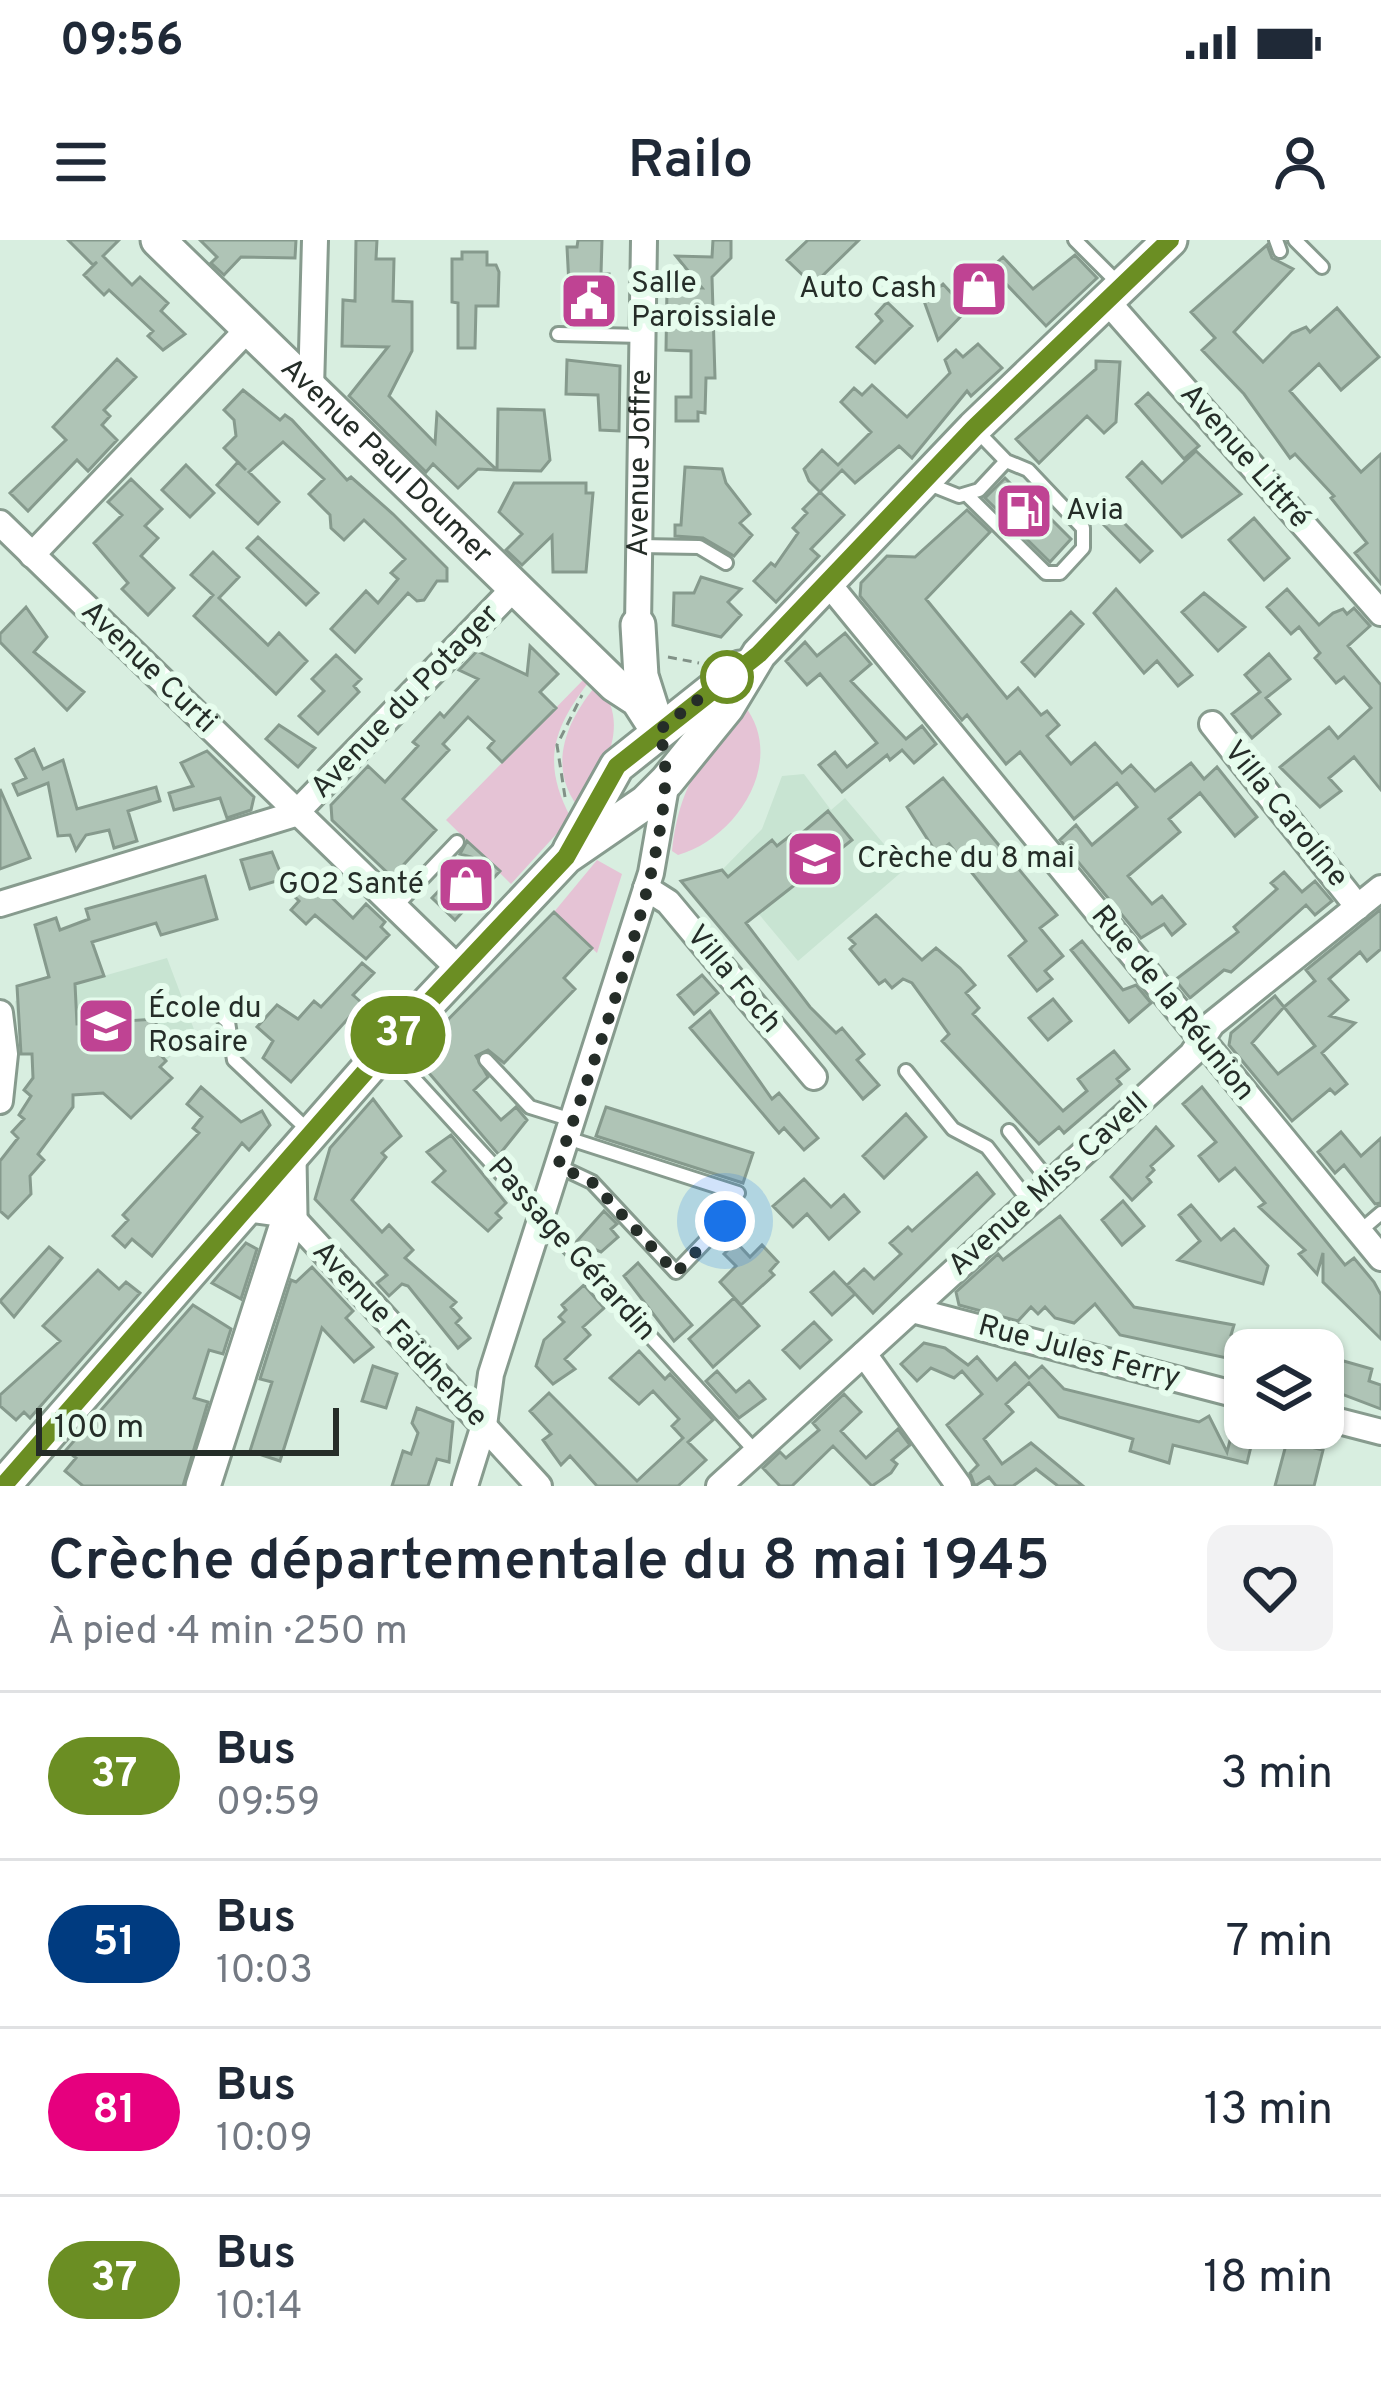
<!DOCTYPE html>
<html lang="fr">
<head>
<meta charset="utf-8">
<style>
  body { margin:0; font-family:Overpass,sans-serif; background:#f2f2f3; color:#1f2937; height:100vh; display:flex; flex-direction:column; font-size:45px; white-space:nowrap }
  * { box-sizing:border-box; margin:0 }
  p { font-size:39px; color:#747a83 }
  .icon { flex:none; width:66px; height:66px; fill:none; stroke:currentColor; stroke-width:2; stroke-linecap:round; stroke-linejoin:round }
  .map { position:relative; height:1246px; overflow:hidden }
  .side { display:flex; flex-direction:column; background:#fff; flex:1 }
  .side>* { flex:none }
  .badge { padding:0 24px; border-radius:39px; font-size:42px; line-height:78px }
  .fabs { position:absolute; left:1224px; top:1089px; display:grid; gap:24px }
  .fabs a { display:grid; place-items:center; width:120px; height:120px; border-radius:24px; background:#fff; box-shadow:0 3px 9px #0004; font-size:60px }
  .scale { position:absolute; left:36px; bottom:30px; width:303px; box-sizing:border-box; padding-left:12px; border:6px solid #252d28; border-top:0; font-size:33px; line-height:42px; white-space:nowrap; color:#252d28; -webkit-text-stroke:9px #e6fced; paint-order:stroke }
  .you { position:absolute; width:60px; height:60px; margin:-30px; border:9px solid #fff; border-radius:50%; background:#1a73e8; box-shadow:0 0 0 18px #1a73e833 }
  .map>.badge { position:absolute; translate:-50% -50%; box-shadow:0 0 0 6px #fff }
  .round { display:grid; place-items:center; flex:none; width:126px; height:126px; border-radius:24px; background:#f2f2f3 }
  .headline { display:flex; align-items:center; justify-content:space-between; height:204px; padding:0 48px }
  h1 { font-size:57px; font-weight:600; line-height:90px }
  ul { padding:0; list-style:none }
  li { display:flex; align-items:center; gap:36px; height:168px; padding:0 48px; border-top:3px solid #e0e1e3 }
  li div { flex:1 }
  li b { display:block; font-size:45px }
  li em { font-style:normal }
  li .badge { min-width:132px; font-weight:700; text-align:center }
  .status { display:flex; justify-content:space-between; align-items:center; height:84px; padding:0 60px; background:#fff; direction:ltr }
  .status svg { height:33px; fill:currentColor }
  header { display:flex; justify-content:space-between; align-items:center; height:156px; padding:0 48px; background:#fff; font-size:54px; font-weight:600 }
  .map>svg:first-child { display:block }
  .built { fill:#c8e4d2 }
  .green { fill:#e5c3d5 }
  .building { fill:#afc4b6; stroke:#869a8d; stroke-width:3; fill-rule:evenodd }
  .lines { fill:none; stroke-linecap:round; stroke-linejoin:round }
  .lane-casing { stroke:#879b8e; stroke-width:18 }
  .street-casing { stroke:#879b8e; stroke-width:30 }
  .secondary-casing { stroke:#879b8e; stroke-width:39 }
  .path { stroke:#819187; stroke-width:3; stroke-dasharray:9 6; stroke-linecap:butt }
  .lane { stroke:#fff; stroke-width:12 }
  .street { stroke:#fff; stroke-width:24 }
  .secondary { stroke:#fff; stroke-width:33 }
  .line-casing { stroke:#fff; stroke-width:27 }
  .line { stroke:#6b8e23; stroke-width:18 }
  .walk { stroke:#252d28; stroke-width:12; stroke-dasharray:0 21.6 }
  .stop-dot { fill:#fff; stroke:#6b8e23; stroke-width:6 }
  .labels { text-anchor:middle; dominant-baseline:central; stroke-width:12; stroke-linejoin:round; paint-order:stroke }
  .poi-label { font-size:30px; fill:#252d28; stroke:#e6fced; text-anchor:start }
  .street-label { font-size:30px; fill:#252d28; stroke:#e6fced }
</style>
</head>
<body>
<div class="status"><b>09:56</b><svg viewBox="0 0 49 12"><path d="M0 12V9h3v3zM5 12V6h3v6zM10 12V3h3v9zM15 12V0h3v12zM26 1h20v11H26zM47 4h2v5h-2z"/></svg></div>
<header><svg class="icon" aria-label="menu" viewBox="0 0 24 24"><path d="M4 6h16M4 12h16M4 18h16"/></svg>Railo<svg class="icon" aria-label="person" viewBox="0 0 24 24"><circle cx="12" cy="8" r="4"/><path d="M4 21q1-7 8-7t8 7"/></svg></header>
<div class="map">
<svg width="1381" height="1246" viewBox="0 0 1381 1246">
  <rect width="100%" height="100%" fill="#d8eee0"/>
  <path class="built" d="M804 534 831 570 845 558 905 629 798 721 722 630 762 589 782 536Z
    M167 718 195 792 137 850 49 822H32V814H21L15 761Z"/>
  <path class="green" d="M584 439 588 443C552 490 542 524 571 578L511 644 446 580Z
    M598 443C633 486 602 528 583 573 545 530 565 482 598 443Z
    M744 465C788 521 736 599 678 615L672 611C679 544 704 516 744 465Z
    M597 620 622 634 597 713 554 672Z"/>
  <path class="building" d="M68 0H119L103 16 132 45 140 37 168 63 161 71 185 94 163 110 148 96 153 91 109 50 104 55 84 35 97 22 93 25Z
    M200 0H296L295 18 241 17 224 35 211 23 217 17Z
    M356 0H377L376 19H394L393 61 412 62V111L389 156 435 203 437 173 497 230 478 229 458 248 433 224 426 232 349 156 388 107 342 106 343 60 355 61Z
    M578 0H602L601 34H609L607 85 571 84 567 7H577Z
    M713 0H731V18L712 37 715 138H706L705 173 698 172V181H676V157H691V111L666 110 667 47 702 48 676 16 712 17Z
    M808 0H859L813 45 787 20Z
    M1267 5 1272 18 1293 29 1234 92 1263 122 1292 93 1306 87 1310 92 1337 68 1379 117 1341 150 1319 124 1290 151 1361 232 1381 214V344L1355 313 1367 303 1331 258 1334 256 1295 214 1290 218 1244 154 1202 110 1215 98 1191 72Z
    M462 12H487V25H496L499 32 498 66H476L475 108H458V63L452 62V19H462Z
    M1075 15 1097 38 1046 86 991 28 1003 17 1033 49Z
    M943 44 967 70 938 100 924 61Z
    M887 62 912 86 875 123 857 107 882 81 876 74Z
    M978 104 1002 128 971 156 967 151 912 218 899 206 855 243 842 230 820 252 809 241 804 229 822 210 838 225 871 192 841 162 854 148 862 155 872 145 907 177 950 133 945 120 956 110 963 117Z
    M117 119 136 137 104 170 110 176 102 185 117 200 88 231 77 220 28 271 10 253 66 200 53 187Z
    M567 120 620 126 619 191 600 190 598 155 566 154Z
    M1096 121 1120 122 1116 182 1104 193 1087 176 1039 223 1016 199 1096 129Z
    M243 150 280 180 285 175 292 180 347 240 351 237 393 274 447 328V341H437L424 360 417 361 408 353 355 412 331 389 366 351 378 363 398 339 391 333 405 319 364 280 344 300 331 288 330 275 309 254 324 239 283 202 249 232 279 262 258 284 217 245 238 222 246 230 224 208 236 196 234 180 224 170Z
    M1148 153 1199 206 1184 219 1136 164Z
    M498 169 544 170 550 220 541 231 497 230Z
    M1196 211 1241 254 1182 297 1127 237 1142 222 1162 243Z
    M186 225 214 253 190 277 162 250Z
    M685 227 722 229 726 243 750 274 740 283 752 295 734 316 703 298 675 296V285H681Z
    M1005 238 1023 256 1031 248 1042 260 1037 265 1071 299 1050 322 985 258Z
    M131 239 162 269 145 286 158 298 141 316 174 348 148 375 122 349 128 343 94 303 122 275 108 262Z
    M514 243H586V253H593L586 332H553L552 296 522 325 506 310 522 294 499 272Z
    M820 252 844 275 811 309 819 316 776 362 754 341 771 323 775 326 798 293 793 288 807 273 803 269Z
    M967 270 990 292 926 359 1007 458 1018 448 1041 475 1047 471 1059 485 1047 496 1071 524 1095 503 1122 533 1131 525 1155 551 1191 523 1204 539 1217 527 1257 577 1235 596 1200 553 1169 579 1180 592 1128 636 1152 664 1162 656 1185 684 1172 695 1164 684 1141 698 1060 600 1076 585 1092 605 1137 567 1117 543 1074 579 1020 512 1006 524 967 475 962 480 860 356 861 343 887 316 915 317Z
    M1115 274 1152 311 1140 322 1104 285Z
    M1254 278 1289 318 1264 340 1229 300Z
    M258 297 318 353 306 365 247 308Z
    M213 312 239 337 219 358 268 405 279 393 307 421 276 454 194 376 213 355 191 335Z
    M701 337 741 349 728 362 741 375 721 397 673 385 674 353H694Z
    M1116 349 1192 435 1178 446 1157 421 1144 433 1094 373Z
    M1287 349 1319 385 1333 373 1343 369 1347 374 1354 368 1370 386 1348 406 1381 445V550L1354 517 1329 538 1341 551 1320 567 1280 527 1329 487 1338 498 1371 468 1344 437 1336 443 1315 418 1320 413 1299 387 1291 394 1267 367Z
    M1204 353 1245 387 1218 411 1182 372Z
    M26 367 47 397 34 412 84 452 67 470 0 402V394Z
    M1071 372 1083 384 1035 436 1022 422Z
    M845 393 871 424 851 441 906 499 922 486 936 504 914 523 902 510 890 520 887 515 842 552 819 525 835 512 847 527 877 503 820 434 807 445 786 421 805 402 817 416Z
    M530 406 558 434 540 452 556 468 502 522 488 508 494 501 468 477 443 504 449 510 403 559 436 590 392 637 332 580 331 565 368 526 385 542 418 506 413 502 440 473 444 477 478 439 459 430 477 411 527 435Z
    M1269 414 1290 439 1266 458 1280 474 1252 498 1232 474 1260 452 1245 435Z
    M336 415 361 439 354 446 359 452 318 494 299 476 324 451 312 439Z
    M279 485 315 508 298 527 266 499Z
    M34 509 43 529 63 520 77 569 156 547 160 561 128 571 137 601 114 608 109 590 86 595 76 610 70 595 58 596 48 543 18 555 13 544 26 538 16 519Z
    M207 511 254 557 251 570 227 578 220 558 174 570 169 553 193 546 181 523Z
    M943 538 1057 675 1040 688 1063 716 1045 731 1052 739 1037 751 1009 716 1026 701 949 604 937 614 907 567Z
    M0 549 30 618 0 629Z
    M828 571 852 600 746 683 810 767 836 793 842 788 864 814 857 820 879 845 863 859 681 641 722 630 728 637 772 600 777 606 791 595 795 599Z
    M467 601 500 631 455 680 432 658 471 617 460 614Z
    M272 612 283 639 250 649 241 620Z
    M1284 632 1302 652 1315 641 1332 661 1315 675 1306 665 1231 732 1224 730 1190 758 1175 740 1238 692 1234 687 1277 649 1271 643Z
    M205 636 217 679 161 695 156 683 92 702 104 736 75 744 77 784 156 779 157 811 166 821 160 827 172 838 131 878 103 853 73 855V867L38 914 44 920 30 936 31 954 8 978 0 971V921L18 898 12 892 24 879 19 875 31 856 24 850 33 838 32 814H21L17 746 49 737 35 685 56 678 60 690 89 679 86 669Z
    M309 636 317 644 326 641 324 650 353 678 366 664 385 682 381 687 389 695 366 719 315 675 306 684 291 670 299 661 292 654Z
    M1381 669V709L1367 721 1360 712 1329 739 1348 760 1330 776 1355 783 1322 813 1347 844 1335 854 1330 849 1292 881 1229 805 1231 793 1275 756 1284 767 1315 741 1306 730ZM1284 767 1315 806 1278 834 1252 803Z
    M554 672 592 708 564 738 575 749 504 823 488 810 476 816 488 837 474 850 501 880 516 867 527 880 499 915 417 819 418 810Z
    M876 675 922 720 936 708 960 728 975 745 966 753 979 768 973 774 1063 871 1087 851 1078 839 1114 811 1129 829 1117 839 1121 844 1064 893 1059 887 1039 904 942 801 949 794 912 743 903 739 892 748 885 740 879 744 850 709 855 704 849 698Z
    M1082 701 1123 750 1136 745 1151 763 1129 782 1071 710Z
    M362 723 374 733 353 755 362 763 291 842 263 818 273 801 257 787 277 765 298 779 314 761 321 767Z
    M702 735 718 753 694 774 678 755Z
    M1053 759 1071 781 1048 800 1029 778Z
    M710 771 772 859 779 853 818 898 804 910 784 888 779 893 690 788Z
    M201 847 241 882 262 871 270 885 249 910 242 903 152 1016 132 999 125 1007 113 996 128 980 123 975 199 893 193 888 202 877 187 864Z
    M1202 847 1345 1025 1354 1018 1374 1042 1381 1055V1099L1323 1042V1013L1317 1034 1299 1014 1305 1010 1259 967 1265 963 1235 928 1219 941 1199 916 1216 902 1183 864Z
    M373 859 401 896 382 913 386 917 352 960 382 992 389 985 413 1010 405 1018 456 1062 451 1067 461 1078 456 1083 470 1098 458 1108 408 1046 402 1044 389 1056 377 1043 387 1035 315 959 330 908Z
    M606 867 753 913 743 943 596 896Z
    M906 874 926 897 884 938 863 916Z
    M1156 887 1173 906 1151 926 1154 930 1147 937 1151 942 1132 960 1111 937Z
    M1341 892 1361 916 1381 898V963L1375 964 1344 925 1335 933 1318 912Z
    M451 895 506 963 496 973 501 978 488 991 433 942 445 931 427 912Z
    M977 933 994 954 873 1073 847 1045 864 1029 874 1039 901 1014 890 1003 908 987 912 991Z
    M804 939 831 967 844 955 859 972 829 999 807 974 793 987 773 966Z
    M1123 961 1144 986 1122 1005 1102 980Z
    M1191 965 1221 1000 1234 989 1268 1026 1263 1044 1178 1020 1200 1001 1179 975Z
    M604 971 617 984 611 989 618 997 601 1012 577 1001Z
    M1060 976 1134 1067 1234 1085 1231 1095 1245 1099V1122L1120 1095 1095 1064 1074 1083 1055 1078 1045 1067 1038 1074 1031 1067 1018 1081 959 1065 956 1052 998 1014 1003 1020Z
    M736 1002 750 1017 762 1005 778 1022 770 1031 774 1035 741 1065 720 1042 736 1026 724 1014Z
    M246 1003 257 1009 241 1059 212 1043Z
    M49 1007 62 1018 14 1077 0 1061Z
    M638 1023 692 1085 674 1101 624 1036Z
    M312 1027 353 1071 346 1078 373 1107 354 1122 322 1088 280 1221 250 1211 272 1142 260 1139 291 1040 296 1042Z
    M98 1030 119 1049 126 1042 140 1053 30 1178 24 1172 16 1180 0 1166V1155L60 1101 43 1086Z
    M834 1032 855 1054 832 1075 811 1052Z
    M584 1045 604 1068 583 1087 590 1095 565 1119 575 1129 553 1144 536 1126 544 1100 564 1082 559 1077 566 1070 562 1065Z
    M734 1058 759 1086 713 1127 689 1099Z
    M193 1065 231 1089 223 1114 209 1110 194 1158 208 1162 183 1246H83L65 1231 76 1218 66 1210Z
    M814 1082 831 1100 800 1128 783 1110Z
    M924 1103 945 1108 968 1125 977 1117 997 1140 1015 1123 1029 1138 1042 1126 1064 1149 1199 1182 1209 1176 1227 1212 1232 1193 1253 1198 1247 1223 1173 1205 1169 1223 1130 1211 1133 1199 1059 1177 1029 1143 1006 1164 1013 1172 984 1199 1002 1224 1031 1203 1083 1246H1058L1036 1229 1013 1246H996L989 1237 975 1246 970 1233 978 1225 947 1185 982 1154 962 1131 954 1138 931 1128 917 1141 901 1124Z
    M639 1111 665 1139 670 1134 713 1180 688 1202 706 1220 678 1246H597L570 1216 561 1225 543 1200 551 1194 530 1171 549 1153 637 1241 683 1198 672 1186 679 1179 653 1151 639 1164 610 1138Z
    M1333 1118 1372 1129 1369 1141 1381 1145V1169L1323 1147V1120Z
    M373 1126 397 1134 386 1168 362 1161Z
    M717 1131 736 1152 749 1141 765 1159 739 1178 706 1141Z
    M844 1154 861 1172 841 1191 866 1218 898 1189 910 1205 892 1220 897 1224 891 1233 872 1246 833 1206 792 1246H780L763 1228 780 1212 786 1218 819 1190 813 1183Z
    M417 1168 453 1182 449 1222 437 1219 428 1246H392L403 1211 411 1214 418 1193 412 1183Z
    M1287 1201 1323 1210 1314 1246H1275Z"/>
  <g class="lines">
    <defs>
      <path id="lane" d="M1075 0 1121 46
        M1276 0 1280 11
        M1295 0 1322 27
        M558 94 642 96
        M924 242 959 256 979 250 1006 221 976 190
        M966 254 1046 333H1060L1083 308V288L1028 230 1006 221
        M639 306 699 307 726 323
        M395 667 457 602
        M191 767 213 769 228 782 234 820 310 892
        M387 809 756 1212
        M486 820 530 867 572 880
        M906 831 953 889 987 907 1029 961
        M1009 891 1050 942
        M567 898 738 953
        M558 926 592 942 676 1032 725 981
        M1360 991 1381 973"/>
      <g id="street">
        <path d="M1107 61 1381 373"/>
        <path d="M311 149 315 0"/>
        <path d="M0 283 460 730"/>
        <path d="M32 315 249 88"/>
        <path d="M827 342 1381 1018"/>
        <path id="s1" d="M638 385 644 0"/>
        <path d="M1212 484 1358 667"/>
        <path d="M646 648 668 662 814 837"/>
        <path d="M0 664 295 574 515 347"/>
        <path d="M0 773 5 814 0 861"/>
        <path d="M246 969 290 975 539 1246"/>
        <path d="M912 1070 1245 1157"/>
        <path d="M864 1114 959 1246"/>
        <path d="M1323 1177 1381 1192"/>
        <path d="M465 1246 484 1185 491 1134 651 633 667 541"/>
        <path d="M719 1246 1192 814 1212 784 1381 648"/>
      </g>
      <g id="secondary">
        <path id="s2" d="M158 0 615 445 638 460 658 491"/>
        <path d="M638 385 641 436 654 477"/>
        <path d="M570 610 617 526 740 428"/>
        <path d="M3 1246 386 808 566 617 646 562 667 541 727 467 759 414 974 188 1170 0"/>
        <path d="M203 1246 290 975 289 919"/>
      </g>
    </defs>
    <use href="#lane" class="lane-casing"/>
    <use href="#street" class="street-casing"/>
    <use href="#secondary" class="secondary-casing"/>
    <path class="path" d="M668 417 699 423
      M565 557 557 505 582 455"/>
    <use href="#lane" class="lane"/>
    <use href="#street" class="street"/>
    <use href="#secondary" class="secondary"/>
  </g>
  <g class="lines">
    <defs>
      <path id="line" d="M3 1246 386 808 566 617 617 526 759 414 974 188 1170 0"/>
    </defs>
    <use href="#line" class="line-casing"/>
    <use href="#line" class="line"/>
    <path class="walk" d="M725 981 676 1033 592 942 558 926C586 837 694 569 658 491L727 437"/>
  </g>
  <defs>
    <symbol id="shop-square" viewBox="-11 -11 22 22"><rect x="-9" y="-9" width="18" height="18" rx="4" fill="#bf4393" stroke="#e6fced"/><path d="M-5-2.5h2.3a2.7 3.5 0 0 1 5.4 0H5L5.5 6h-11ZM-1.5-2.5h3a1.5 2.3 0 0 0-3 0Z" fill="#fff"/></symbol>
    <symbol id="civic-square" viewBox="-11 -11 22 22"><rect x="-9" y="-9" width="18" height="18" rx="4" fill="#bf4393" stroke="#e6fced"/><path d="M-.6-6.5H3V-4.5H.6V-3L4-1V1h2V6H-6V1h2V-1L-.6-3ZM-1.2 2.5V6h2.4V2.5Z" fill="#fff"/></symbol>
    <symbol id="fuel-square" viewBox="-11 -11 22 22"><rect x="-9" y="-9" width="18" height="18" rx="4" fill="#bf4393" stroke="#e6fced"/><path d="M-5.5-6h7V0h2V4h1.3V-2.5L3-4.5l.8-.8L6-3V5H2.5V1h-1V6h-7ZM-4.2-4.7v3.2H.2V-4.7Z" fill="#fff"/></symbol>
    <symbol id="school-square" viewBox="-11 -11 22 22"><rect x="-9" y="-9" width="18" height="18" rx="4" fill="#bf4393" stroke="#e6fced"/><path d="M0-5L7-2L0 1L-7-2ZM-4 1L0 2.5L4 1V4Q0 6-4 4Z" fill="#fff"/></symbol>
  </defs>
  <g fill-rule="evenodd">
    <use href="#shop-square" x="946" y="16" width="66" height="66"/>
    <use href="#civic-square" x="556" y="28" width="66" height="66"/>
    <use href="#fuel-square" x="991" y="238" width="66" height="66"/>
    <use href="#school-square" x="782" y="586" width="66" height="66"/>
    <use href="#shop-square" x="433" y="612" width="66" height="66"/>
    <use href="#school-square" x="73" y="753" width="66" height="66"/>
  </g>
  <circle class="stop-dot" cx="727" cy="437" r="24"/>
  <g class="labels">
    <g class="poi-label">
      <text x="631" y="44">Salle<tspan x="631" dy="34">Paroissiale</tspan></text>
      <text x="937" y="49" text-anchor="end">Auto Cash</text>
      <text x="1066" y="271">Avia</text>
      <text x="857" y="619">Crèche du 8 mai</text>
      <text x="424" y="645" text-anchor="end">GO2 Santé</text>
      <text x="148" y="769">École du<tspan x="148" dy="34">Rosaire</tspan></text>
    </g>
    <g class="street-label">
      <text transform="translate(1244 217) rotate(49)">Avenue Littré</text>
      <text stroke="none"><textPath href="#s2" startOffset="318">Avenue Paul Doumer</textPath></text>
      <text stroke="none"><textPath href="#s1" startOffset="162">Avenue Joffre</textPath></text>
      <text transform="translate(148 428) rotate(44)">Avenue Curti</text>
      <text transform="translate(406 462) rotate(-46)">Avenue du Potager</text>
      <text transform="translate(1285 575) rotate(51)">Villa Caroline</text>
      <text transform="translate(733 740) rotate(50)">Villa Foch</text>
      <text transform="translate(1172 764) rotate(51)">Rue de la Réunion</text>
      <text transform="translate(1049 945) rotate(-42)">Avenue Miss Cavell</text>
      <text transform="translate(571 1010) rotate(48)">Passage Gérardin</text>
      <text transform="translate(399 1095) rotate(47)">Avenue Faidherbe</text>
      <text transform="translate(1079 1113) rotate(15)">Rue Jules Ferry</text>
    </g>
  </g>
</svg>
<div class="fabs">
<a><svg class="icon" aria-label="layers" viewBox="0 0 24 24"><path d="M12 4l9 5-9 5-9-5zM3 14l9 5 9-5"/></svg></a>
</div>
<div class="scale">100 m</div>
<div class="you" style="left:725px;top:981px"></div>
<b class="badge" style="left:398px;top:795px;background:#6b8e23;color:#fff">37</b>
</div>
<section class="side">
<div class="headline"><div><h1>Crèche départementale du 8 mai 1945</h1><p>À pied · 4 min · 250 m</p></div><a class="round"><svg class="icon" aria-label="heart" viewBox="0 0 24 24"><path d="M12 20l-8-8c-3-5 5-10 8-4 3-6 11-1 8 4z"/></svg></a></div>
<ul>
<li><span class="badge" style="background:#6b8e23;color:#fff">37</span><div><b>Bus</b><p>09:59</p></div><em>3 min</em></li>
<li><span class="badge" style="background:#003b80;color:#fff">51</span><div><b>Bus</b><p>10:03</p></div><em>7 min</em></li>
<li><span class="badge" style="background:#e6007e;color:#fff">81</span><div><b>Bus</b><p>10:09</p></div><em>13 min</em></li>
<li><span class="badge" style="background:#6b8e23;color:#fff">37</span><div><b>Bus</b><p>10:14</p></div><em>18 min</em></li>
</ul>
</section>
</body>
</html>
